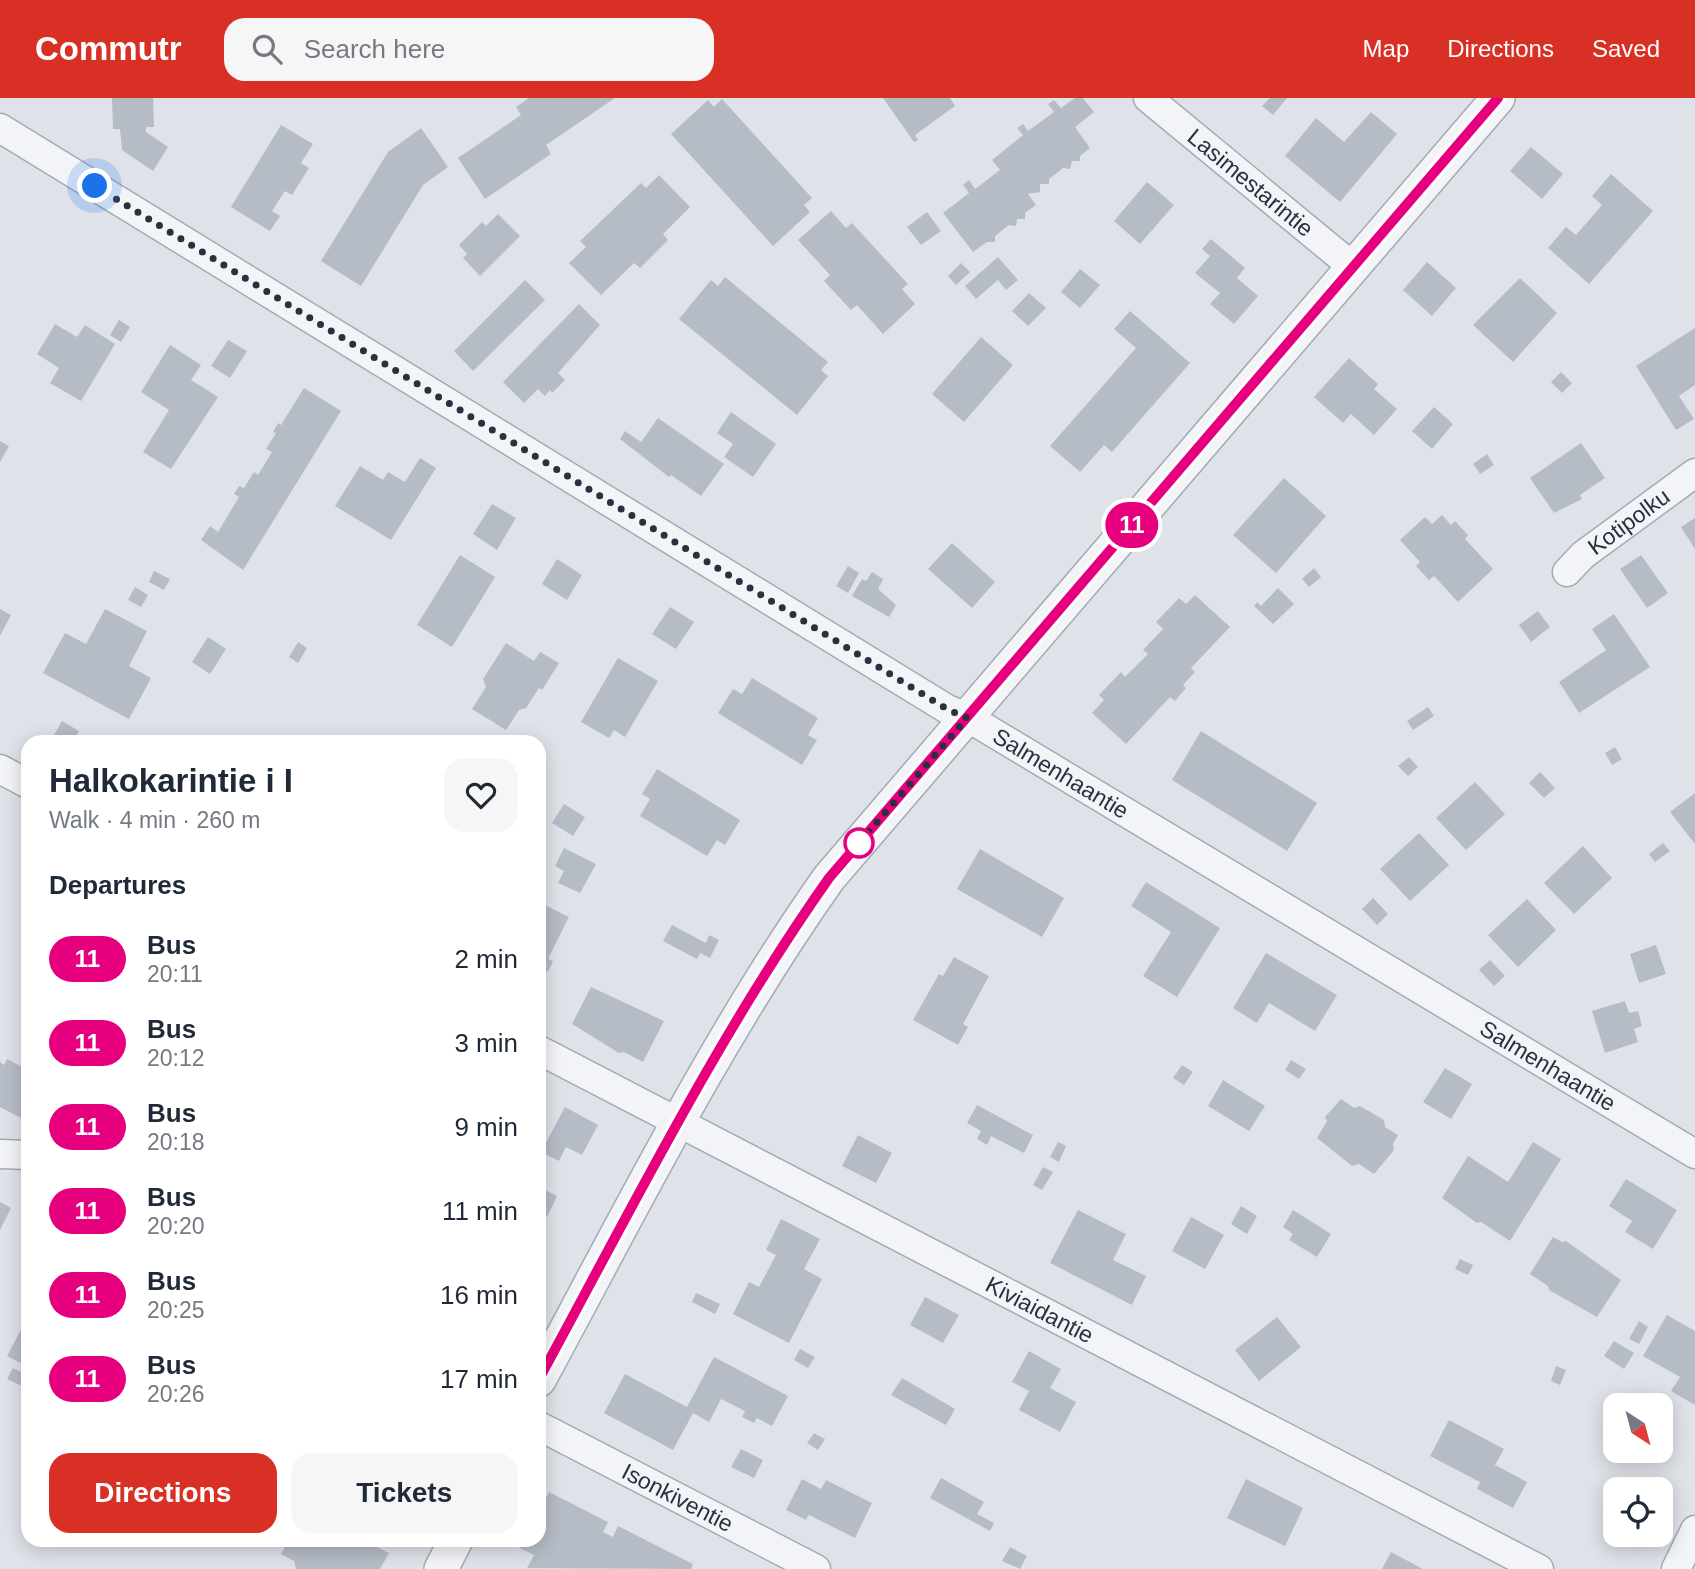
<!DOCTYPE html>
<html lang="en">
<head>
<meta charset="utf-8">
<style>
  body { margin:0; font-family:Arial,sans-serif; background:#f6f6f7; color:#1f2937; height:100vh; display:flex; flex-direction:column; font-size:26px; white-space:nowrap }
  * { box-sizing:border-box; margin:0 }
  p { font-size:23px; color:#747a83 }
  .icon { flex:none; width:38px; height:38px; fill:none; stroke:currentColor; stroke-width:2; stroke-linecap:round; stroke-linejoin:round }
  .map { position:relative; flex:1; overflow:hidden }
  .details { position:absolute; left:21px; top:637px; width:525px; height:812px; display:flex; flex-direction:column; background:#fff; border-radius:21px; box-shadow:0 4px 18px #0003 }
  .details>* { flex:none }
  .badge { padding:0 14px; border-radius:23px; font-size:24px; line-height:46px }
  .needle { width:46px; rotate:144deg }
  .controls { position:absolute; left:1603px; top:1295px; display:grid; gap:14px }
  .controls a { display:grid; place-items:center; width:70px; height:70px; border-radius:14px; background:#fff; box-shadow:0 4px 18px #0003; font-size:35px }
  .you { position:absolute; width:35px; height:35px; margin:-18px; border:5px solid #fff; border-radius:50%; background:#1a73e8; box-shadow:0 0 0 10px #1a73e833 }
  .map>.badge { position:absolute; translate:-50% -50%; box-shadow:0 0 0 4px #fff }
  h2 { padding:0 28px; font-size:26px; line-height:63px }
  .round { display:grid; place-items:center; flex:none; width:74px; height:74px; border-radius:21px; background:#f6f6f7 }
  .head { display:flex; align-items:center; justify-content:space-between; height:119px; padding:0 28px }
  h1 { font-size:33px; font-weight:700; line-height:52px }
  .action { display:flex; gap:14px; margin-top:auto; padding:14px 28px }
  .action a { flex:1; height:80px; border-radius:21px; background:#d93025; color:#fff; font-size:28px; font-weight:700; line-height:80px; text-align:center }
  .action a+a { background:#f6f6f7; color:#1f2937 }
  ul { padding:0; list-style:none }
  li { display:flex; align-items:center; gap:21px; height:84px; padding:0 28px }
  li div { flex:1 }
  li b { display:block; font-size:26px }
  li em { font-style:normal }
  li .badge { min-width:77px; font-weight:700; text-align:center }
  header { display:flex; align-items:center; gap:42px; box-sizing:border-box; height:98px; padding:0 35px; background:#d93025; color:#fff }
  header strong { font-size:33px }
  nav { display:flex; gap:38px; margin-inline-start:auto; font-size:24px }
  .search { width:490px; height:63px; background:#f6f6f7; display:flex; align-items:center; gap:18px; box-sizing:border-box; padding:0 24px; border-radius:21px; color:#747a83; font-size:26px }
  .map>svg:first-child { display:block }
  .building { fill:#b6bcc6 }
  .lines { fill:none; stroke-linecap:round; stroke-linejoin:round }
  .minor-casing { stroke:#a4aab3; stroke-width:31 }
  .tertiary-casing { stroke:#a4aab3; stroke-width:36 }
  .minor { stroke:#f2f4f7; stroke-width:28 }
  .tertiary { stroke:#f2f4f7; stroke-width:33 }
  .line-casing { stroke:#fff; stroke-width:16 }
  .line { stroke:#e6007e; stroke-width:10 }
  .walk { stroke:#273140; stroke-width:7; stroke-dasharray:0 12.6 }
  .stop-dot { fill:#fff; stroke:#e6007e; stroke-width:3.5 }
  .labels { text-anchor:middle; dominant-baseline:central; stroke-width:7; stroke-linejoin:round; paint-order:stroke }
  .street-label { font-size:23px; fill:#273140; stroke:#eff2f6 }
</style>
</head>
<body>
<header>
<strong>Commutr</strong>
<div class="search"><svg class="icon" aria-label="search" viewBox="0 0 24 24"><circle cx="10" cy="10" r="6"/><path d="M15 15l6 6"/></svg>Search here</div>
<nav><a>Map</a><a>Directions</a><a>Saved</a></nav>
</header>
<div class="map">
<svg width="1695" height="1471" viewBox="0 0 1695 1471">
  <rect width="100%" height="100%" fill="#dfe3e9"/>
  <path class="building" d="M112 0H153L154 29H146V34L168 49 153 73 122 52 120 31H113Z
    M529 0H615L546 47 551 56 485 101 458 60 521 17 516 9Z
    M883 0H950L955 8 915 37 918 42 914 44Z
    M1075 0H1083L1094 14 1075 29 1090 50 1080 58V63H1072L1070 71 1063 70 1049 81V86H1040V94L1028 96 1036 107 1025 115V121H1017L1016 128 1009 127 995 138V144H987L973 154 943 115 969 95 963 87 969 82 975 91 1000 72 992 62 1023 37 1017 30 1023 26 1028 33 1054 14 1048 6 1054 2 1061 10Z
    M1270 0H1287L1273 17 1262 8Z
    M722 1 812 100 804 107 810 114 773 148 671 36 708 2 714 9Z
    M1371 14 1397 36 1340 104 1285 58 1316 20 1344 44Z
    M281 27 313 46 301 65 309 70 292 97 285 93 272 113 280 118 270 133 231 109Z
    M421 30 448 69 423 87 361 188 321 163 388 54Z
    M1531 49 1563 76 1542 101 1510 73Z
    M1611 76 1653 113 1589 186 1548 150 1566 129 1576 137 1602 107 1592 98Z
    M659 77 690 109 663 136 668 142 640 170 634 165 601 197 569 165 586 149 580 143 641 85 646 90Z
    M1147 84 1174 107 1140 146 1114 123Z
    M831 113 846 130 852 125 908 186 902 191 915 206 883 236 857 207 851 212 824 183 830 177 798 142Z
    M927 114 941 133 921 147 907 129Z
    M498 116 520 138 480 178 463 160 467 156 459 147 482 124 486 128Z
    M1211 141 1245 170 1237 180 1258 198 1234 226 1210 206 1220 195 1195 175 1210 158 1202 151Z
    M998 159 1018 182 1006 192 998 182 976 201 965 188Z
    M1427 164 1456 190 1432 218 1403 192Z
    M961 165 970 174 956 187 948 178Z
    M1080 171 1100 187 1080 210 1061 194Z
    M725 179 828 264 821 272 828 278 797 317 679 221 711 182 718 188Z
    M1520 180 1557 215 1513 264 1473 227Z
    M525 182 545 202 473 273 454 253Z
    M1029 195 1046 210 1028 228 1012 213Z
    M579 206 600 227 558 275 565 282 552 295 550 292 545 298 538 291 524 305 503 284Z
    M1130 213 1190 265 1112 354 1104 347 1080 374 1050 348 1136 250 1114 231Z
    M119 222 130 229 121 244 110 237Z
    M55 226 77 239 85 227 115 246 81 303 50 285 59 270 37 256Z
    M1695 230V287L1679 298 1694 321 1676 332 1636 268Z
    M981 239 1013 267 964 324 932 296Z
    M228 242 247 253 230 280 211 268Z
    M170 247 201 267 191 282 218 299 171 371 143 354 169 312 141 294Z
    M1349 260 1378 286 1374 291 1397 311 1374 337 1351 316 1343 325 1314 299Z
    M1561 274 1572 285 1562 295 1551 284Z
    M304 290 341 313 243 472 201 442 210 428 218 434 239 399 234 396 239 388 244 390 254 374 258 377 272 354 266 351 276 335 273 334 278 325 281 327Z
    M1434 309 1453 326 1432 351 1412 333Z
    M731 314 776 346 753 379 724 359 733 346 717 335Z
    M658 320 724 366 701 398 671 377 669 379 620 341 625 333 641 344Z
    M0 343 9 348 0 364Z
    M1581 345 1605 380 1580 397 1582 401 1554 415 1530 380Z
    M1487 356 1494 367 1480 376 1473 366Z
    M420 360 436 370 391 442 335 408 360 368 383 382 388 374 405 384Z
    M1284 380 1326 418 1276 475 1233 437Z
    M492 406 516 420 497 452 473 436Z
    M1442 417 1451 427 1455 423 1468 437 1465 441 1493 471 1458 504 1434 478 1429 482 1416 468 1420 464 1400 442 1425 419 1432 426Z
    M1695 420V451L1681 429Z
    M952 445 995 484 972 510 928 471Z
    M460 457 495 479 452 549 417 527Z
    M1641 457 1668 495 1647 510 1620 471Z
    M557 461 582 477 567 502 542 486Z
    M848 468 859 475 848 495 836 488Z
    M1314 470 1321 479 1309 489 1302 481Z
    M154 473 170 481 164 492 149 484Z
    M872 474 883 481 878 491 896 507 889 519 852 498 862 481 866 483Z
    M135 489 148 497 141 509 128 502Z
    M1278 490 1294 506 1273 526 1254 508 1257 504 1261 508Z
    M1195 497 1230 529 1191 570 1195 574 1183 587 1186 590 1175 603 1170 599 1126 646 1092 615 1104 602 1099 597 1121 574 1125 579 1148 556 1143 552 1163 531 1156 524 1179 500 1186 506Z
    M670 509 694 524 676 551 652 536Z
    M0 511 11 517 0 538Z
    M105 511 147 533 129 568 151 580 129 621 43 575 65 535 86 546Z
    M1538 513 1550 529 1531 544 1519 527Z
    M1614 516 1650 569 1579 615 1559 584 1606 552 1592 531Z
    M208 539 226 551 210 576 192 564Z
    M298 544 307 550 298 565 289 559Z
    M506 545 534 563 540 554 559 565 542 592 539 590 526 610 519 612 506 632 472 611 486 589 483 581Z
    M618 560 658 583 625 639 614 632 609 640 581 624Z
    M752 580 818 620 808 637 817 642 802 667 718 615 733 591 742 596Z
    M1428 609 1434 618 1413 632 1407 623Z
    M62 623 79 633 72 644H50Z
    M1201 633 1317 705 1287 753 1172 682Z
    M1615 649 1622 661 1612 667 1605 655Z
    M1409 659 1418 669 1408 678 1398 668Z
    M657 671 740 722 725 747 717 742 707 758 640 718 650 701 642 696Z
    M1540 674 1555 690 1544 700 1529 685Z
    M1475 684 1505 716 1466 752 1436 720Z
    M1695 695V746L1670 714Z
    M564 706 585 719 573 738 552 725Z
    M1419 735 1449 767 1410 803 1380 771Z
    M1663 745 1670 753 1655 764 1649 756Z
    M1583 748 1612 780 1574 816 1544 785Z
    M564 750 596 766 580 795 558 785 564 773 555 768Z
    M980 751 1064 800 1042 839 957 791Z
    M1146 784 1220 830 1177 899 1143 878 1171 834 1131 808Z
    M1373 800 1388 816 1377 827 1362 811Z
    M1527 801 1556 832 1518 869 1488 837Z
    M541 805 569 819 548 861 553 863 548 874 542 871 539 877Z
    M672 827 706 845 709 837 719 842 710 860 700 855 697 861 663 843Z
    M1656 847 1666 876 1639 885 1630 856Z
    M1266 855 1337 897 1315 933 1269 905 1257 925 1233 910Z
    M954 859 989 878 963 926 968 929 958 947 913 922 939 876 943 878Z
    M1490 862 1505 878 1494 888 1479 872Z
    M591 889 664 923 643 964 624 954 619 955 572 926Z
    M1625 903 1629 915 1638 913 1642 928 1634 931 1638 944 1605 955 1592 913Z
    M7 961 28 972V1012L23 1021 0 1009V964L4 967Z
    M1291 962 1306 971 1299 981 1285 972Z
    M1182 967 1193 974 1184 987 1173 980Z
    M1445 970 1472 986 1451 1021 1423 1004Z
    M1223 982 1265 1008 1249 1033 1208 1008Z
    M1341 1001 1354 1010 1360 1008 1384 1022 1385 1029 1398 1037 1393 1046 1394 1052 1374 1076 1359 1066 1352 1068 1317 1040 1327 1023 1325 1019Z
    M977 1007 1033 1037 1024 1055 991 1038 987 1047 977 1041 981 1033 967 1025Z
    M565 1009 598 1027 582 1057 566 1049 559 1063 541 1054Z
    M858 1037 892 1055 876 1085 842 1068Z
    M1058 1044 1066 1048 1059 1064 1050 1059Z
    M1533 1044 1561 1061 1510 1143 1481 1124 1477 1125 1442 1100 1468 1058 1508 1084Z
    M1043 1069 1053 1074 1042 1092 1033 1087Z
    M1626 1081 1677 1112 1653 1151 1625 1134 1632 1123 1609 1108Z
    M539 1089 557 1098 547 1119 539 1115Z
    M0 1104 11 1110 0 1132Z
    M1241 1108 1257 1118 1247 1136 1231 1126Z
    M1078 1112 1126 1136 1113 1162 1146 1178 1132 1207 1050 1165Z
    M1293 1112 1331 1136 1317 1159 1289 1142 1293 1136 1283 1129Z
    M1191 1119 1224 1137 1205 1171 1172 1153Z
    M781 1121 820 1141 804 1171 822 1181 789 1245 733 1216 749 1184 759 1189 776 1157 766 1152Z
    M1553 1139 1562 1144 1566 1143 1621 1182 1597 1219 1549 1192 1548 1188 1530 1176Z
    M1460 1161 1473 1167 1468 1177 1455 1171Z
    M28 1187V1203L21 1200Z
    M696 1195 720 1206 715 1216 692 1204Z
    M925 1199 959 1217 943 1245 910 1227Z
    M1667 1217 1695 1233V1307L1671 1293 1680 1279 1643 1258Z
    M28 1218V1269L7 1258Z
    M1277 1219 1301 1249 1259 1283 1235 1252Z
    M1639 1223 1648 1229 1639 1246 1629 1241Z
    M1614 1243 1634 1255 1624 1271 1604 1258Z
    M800 1251 815 1259 808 1270 794 1262Z
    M1029 1253 1061 1271 1050 1290 1076 1304 1060 1334 1019 1312 1029 1293 1012 1284Z
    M714 1259 788 1298 772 1328 757 1320 754 1325 742 1319 745 1313 721 1301 709 1324 693 1315 673 1352 604 1315 625 1276 687 1309Z
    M1556 1268 1566 1272 1560 1287 1551 1283Z
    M13 1270 28 1278V1291L7 1281Z
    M902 1280 955 1311 946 1327 891 1297Z
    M1449 1322 1504 1351 1495 1367 1527 1384 1513 1410 1477 1391 1480 1384 1430 1358Z
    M814 1335 825 1341 818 1352 807 1345Z
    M741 1351 763 1362 754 1380 731 1369Z
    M941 1380 984 1404 977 1416 994 1425 990 1433 930 1400Z
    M802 1381 821 1391 826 1382 872 1405 855 1440 809 1417 806 1422 786 1412Z
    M1246 1381 1303 1410 1285 1448 1227 1420Z
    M549 1394 608 1424 603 1434 613 1439 618 1428 693 1466 691 1471 527 1470 534 1457 520 1450 525 1442H539V1414Z
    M289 1442H363L389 1455 380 1471H296L294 1463 281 1456Z
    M1010 1449 1027 1458 1020 1471 1002 1463Z
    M1391 1454 1423 1471H1382Z"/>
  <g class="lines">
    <defs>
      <g id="minor">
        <path id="s1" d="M1148 0 1353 169"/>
        <path id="s2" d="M0 30 947 611 967 619 1695 1056"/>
        <path id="s3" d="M1567 474 1583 457 1695 375"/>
        <path d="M0 671 28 686"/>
        <path id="s4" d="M539 952 1539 1471"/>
        <path d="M0 1056 28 1057"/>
        <path id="s5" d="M539 1328 816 1471"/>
        <path d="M1676 1471 1695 1432"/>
      </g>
      <path id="tertiary" d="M539 1282C631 1112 718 937 829 780L1498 0
        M441 1471 456 1442"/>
    </defs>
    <use href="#minor" class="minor-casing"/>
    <use href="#tertiary" class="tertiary-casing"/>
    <use href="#minor" class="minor"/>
    <use href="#tertiary" class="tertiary"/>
  </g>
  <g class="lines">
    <defs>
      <path id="line" d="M539 1281C631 1112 718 937 829 780L1498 0"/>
    </defs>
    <use href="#line" class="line-casing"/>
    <use href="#line" class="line"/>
    <path class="walk" d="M95 88 947 611 967 620 859 745"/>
  </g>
  <circle class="stop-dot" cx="859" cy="745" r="14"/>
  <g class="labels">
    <g class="street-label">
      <text stroke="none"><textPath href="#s1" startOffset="133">Lasimestarintie</textPath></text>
      <text stroke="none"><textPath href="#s3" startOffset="80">Kotipolku</textPath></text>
      <text stroke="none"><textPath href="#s2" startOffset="1242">Salmenhaantie</textPath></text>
      <text stroke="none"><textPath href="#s2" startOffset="1810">Salmenhaantie</textPath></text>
      <text stroke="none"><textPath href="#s4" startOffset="564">Kiviaidantie</textPath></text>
      <text stroke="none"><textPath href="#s5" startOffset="156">Isonkiventie</textPath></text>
    </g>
  </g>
</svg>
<div class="controls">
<a><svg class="needle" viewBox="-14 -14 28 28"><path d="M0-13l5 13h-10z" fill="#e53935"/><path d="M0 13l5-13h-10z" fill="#747a83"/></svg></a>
<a><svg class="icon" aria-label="locate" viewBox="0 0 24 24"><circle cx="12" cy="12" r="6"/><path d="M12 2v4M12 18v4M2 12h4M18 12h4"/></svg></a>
</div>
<div class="you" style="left:95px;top:88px"></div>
<b class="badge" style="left:1132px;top:427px;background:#e6007e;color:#fff">11</b>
<section class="details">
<div class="head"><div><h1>Halkokarintie i I</h1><p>Walk · 4 min · 260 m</p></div><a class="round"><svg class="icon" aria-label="heart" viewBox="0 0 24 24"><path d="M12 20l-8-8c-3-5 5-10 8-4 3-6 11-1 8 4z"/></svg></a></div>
<h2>Departures</h2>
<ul>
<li><span class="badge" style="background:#e6007e;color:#fff">11</span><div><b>Bus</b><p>20:11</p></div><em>2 min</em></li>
<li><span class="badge" style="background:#e6007e;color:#fff">11</span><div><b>Bus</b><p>20:12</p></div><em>3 min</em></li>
<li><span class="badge" style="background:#e6007e;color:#fff">11</span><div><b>Bus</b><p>20:18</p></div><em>9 min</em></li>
<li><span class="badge" style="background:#e6007e;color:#fff">11</span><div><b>Bus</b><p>20:20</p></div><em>11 min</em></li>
<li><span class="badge" style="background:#e6007e;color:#fff">11</span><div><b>Bus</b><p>20:25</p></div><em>16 min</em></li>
<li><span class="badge" style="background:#e6007e;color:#fff">11</span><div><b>Bus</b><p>20:26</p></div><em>17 min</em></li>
</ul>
<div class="action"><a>Directions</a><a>Tickets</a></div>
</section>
</div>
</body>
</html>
